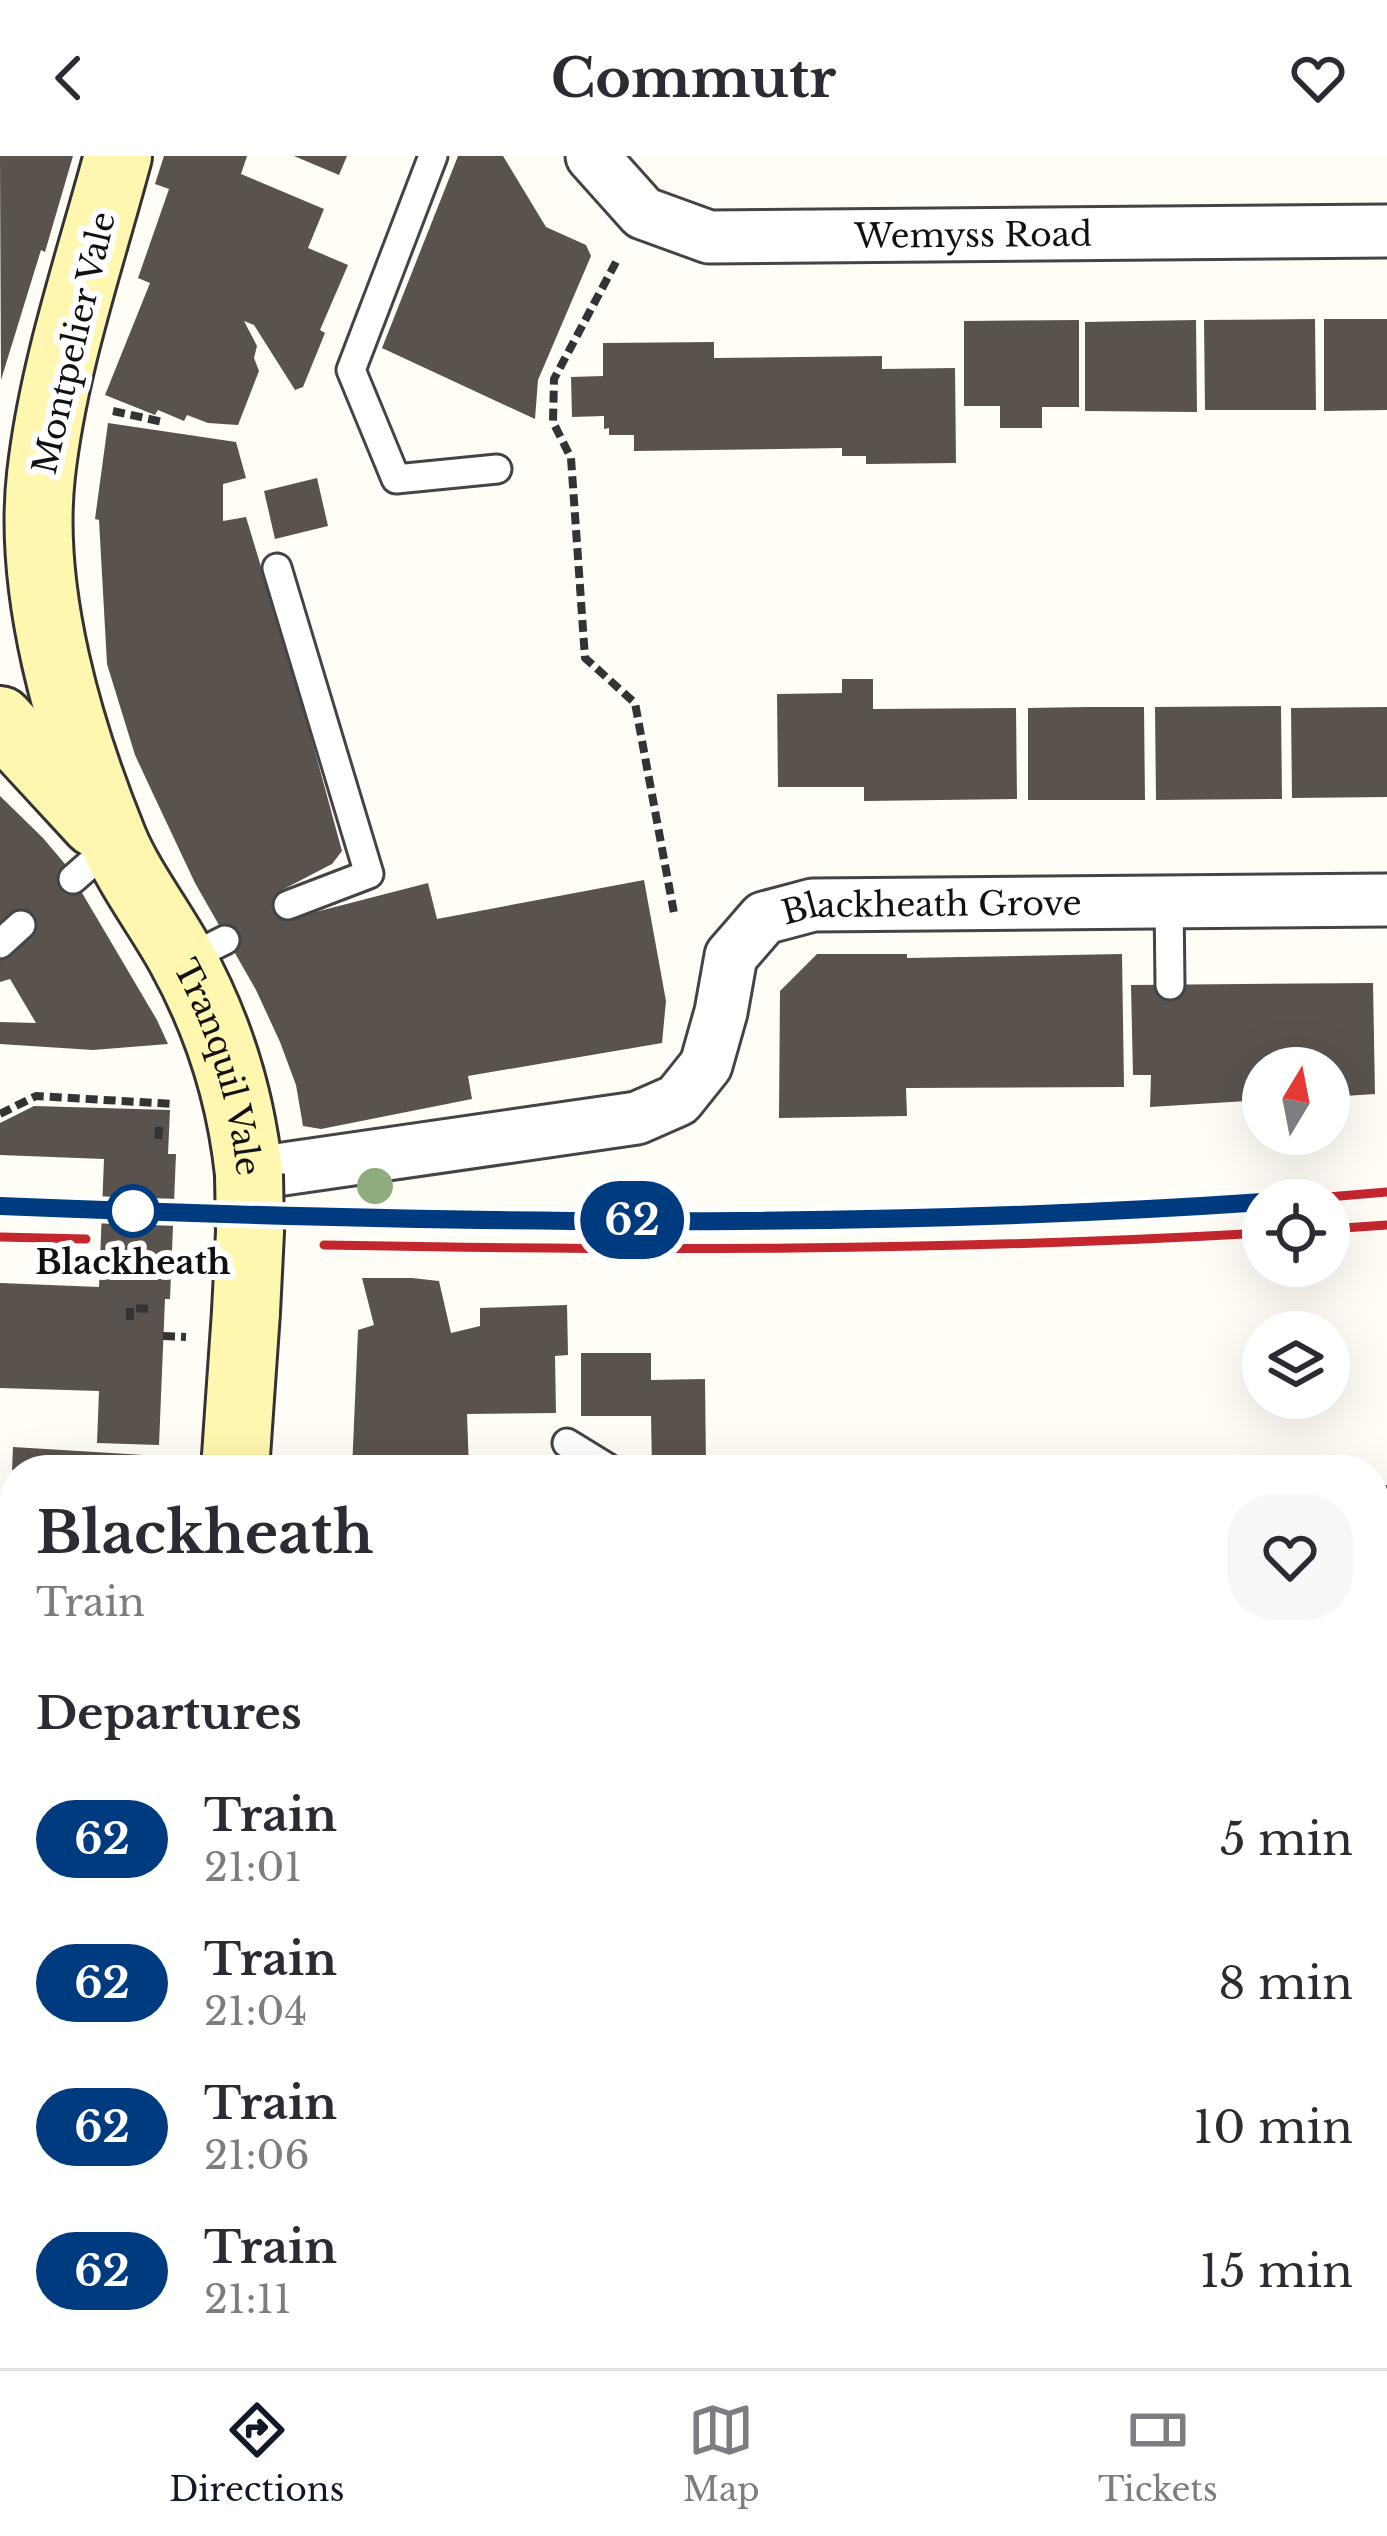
<!DOCTYPE html>
<html lang="en">
<head>
<meta charset="utf-8">
<style>
  body { margin:0; font-family:"Libre Baskerville",serif; background:#f7f7f7; color:#2b2b33; height:100vh; display:flex; flex-direction:column; font-size:45px; white-space:nowrap }
  * { box-sizing:border-box; margin:0 }
  p { font-size:39px; color:#7c7c81 }
  .icon { flex:none; width:66px; height:66px; fill:none; stroke:currentColor; stroke-width:2; stroke-linecap:round; stroke-linejoin:round }
  .map { position:relative; flex:1; overflow:hidden }
  .side { position:absolute; left:0px; top:1299px; width:1389px; height:915px; display:flex; flex-direction:column; background:#fff; border-radius:48px 48px 0 0; box-shadow:0 12px 48px #0002 }
  .side>* { flex:none }
  .badge { padding:0 24px; border-radius:39px; font-size:42px; line-height:78px }
  .needle { width:78px; rotate:10deg }
  .fabs { position:absolute; left:1242px; top:891px; display:grid; gap:24px }
  .fabs a { display:grid; place-items:center; width:108px; height:108px; border-radius:50%; background:#fff; box-shadow:0 12px 48px #0002; font-size:60px }
  .map>.badge { position:absolute; translate:-50% -50%; box-shadow:0 0 0 6px #fff }
  h2 { padding:0 36px; font-size:45px; line-height:108px }
  .round { display:grid; place-items:center; flex:none; width:126px; height:126px; border-radius:48px; background:#f7f7f7 }
  .summary { display:flex; align-items:center; justify-content:space-between; height:204px; padding:0 36px }
  h1 { font-size:57px; font-weight:700; line-height:90px }
  ul { padding:0; list-style:none }
  li { display:flex; align-items:center; gap:36px; height:144px; padding:0 36px }
  li div { flex:1 }
  li b { display:block; font-size:45px }
  li em { font-style:normal }
  li .badge { min-width:132px; font-weight:700; text-align:center }
  header { display:flex; justify-content:space-between; align-items:center; height:156px; padding:0 36px; background:#fff; font-size:54px; font-weight:700 }
  .tabs { display:flex; justify-content:space-around; align-items:center; height:168px; border-top:3px solid #e1e1e2; background:#fff; font-size:33px; color:#7c7c81 }
  .tabs a { display:grid; justify-items:center; gap:6px }
  .tabs .current { color:#111827 }
  .map>svg:first-child { display:block }
  .green { fill:#d5ebbd }
  .building { fill:#5a524d }
  .lines { fill:none; stroke-linecap:round; stroke-linejoin:round }
  .lane-casing { stroke:#444; stroke-width:33 }
  .street-casing { stroke:#444; stroke-width:57 }
  .secondary-casing { stroke:#333; stroke-width:72 }
  .path { stroke:#333; stroke-width:8; stroke-dasharray:12 6; stroke-linecap:butt }
  .lane { stroke:#fff; stroke-width:27 }
  .street { stroke:#fff; stroke-width:51 }
  .secondary { stroke:#fff6b0; stroke-width:66 }
  .rail { stroke:#c4262e; stroke-width:9 }
  .secondary-bridge-casing { stroke:#333; stroke-width:72; stroke-linecap:butt }
  .secondary-bridge { stroke:#fff6b0; stroke-width:66 }
  .tree { fill:#8dad7f }
  .line-casing { stroke:#fff; stroke-width:27 }
  .line { stroke:#003b80; stroke-width:18 }
  .stop-dot { fill:#fff; stroke:#003b80; stroke-width:6 }
  .labels { text-anchor:middle; dominant-baseline:central; stroke-width:12; stroke-linejoin:round; paint-order:stroke }
  .street-label { font-size:33px; fill:#111; stroke:#fff }
  .stop-label { font-size:33px; font-weight:bold; fill:#111; stroke:#fff }
</style>
</head>
<body>
<header><svg class="icon" aria-label="back" viewBox="0 0 24 24"><path d="M15 5l-7 7 7 7"/></svg>Commutr<svg class="icon" aria-label="heart" viewBox="0 0 24 24"><path d="M12 20l-8-8c-3-5 5-10 8-4 3-6 11-1 8 4z"/></svg></header>
<div class="map">
<svg width="1387" height="2212" viewBox="0 0 1387 2212">
  <rect width="100%" height="100%" fill="#fffdf5"/>
  <path class="green" d="M75 2199H152L154 2212H76Z"/>
  <path class="building" d="M0 0H73L45 96 41 94 1 224Z
    M164 0H247L241 18 324 53 308 92 348 109 320 174 325 177 303 231 295 234 254 169 244 165 257 190 254 202 259 215 238 269 208 267 187 259 184 265 158 254 155 259 105 239 150 127 138 122 169 33 155 28Z
    M294 0H347L339 19Z
    M458 0H503L546 71 586 89 591 100 538 224 535 263 382 192Z
    M1315 163 1316 254H1205L1204 164Z
    M1324 163H1387V254L1324 255Z
    M1079 164V251H1042V272H1000V250H964V165Z
    M1196 164 1197 256 1085 255V166Z
    M714 186V202L882 200V213L955 212 956 307 866 308V300H842V292L634 295V279H609V272L604 273V260L572 261 571 221 603 220V187Z
    M108 267 236 286 246 322 223 328V365L246 361 301 544 342 695 332 708 280 735 296 761 428 727 437 763 644 724 666 845 662 887 468 920 472 943 321 973 303 970 296 929 280 886 256 834 195 727 155 642 135 599 107 508 99 364 95 363Z
    M317 322 328 370 275 383 264 335Z
    M842 523H873V553L1016 552 1017 643 864 645V631H778L777 538 842 537Z
    M1281 550 1282 643 1156 644 1155 551Z
    M1088 551H1144L1145 644H1028V552Z
    M1387 551V641L1292 642 1291 552Z
    M0 640 43 682 65 708 157 864 168 888 93 894 0 888V866L36 867 10 823 0 826Z
    M817 798H907V802L1122 798 1124 931 906 932 907 960 779 962 780 835Z
    M1373 827 1375 938 1329 941V912H1263V944L1150 951 1151 919H1133L1131 829Z
    M34 950 170 954 168 998H176L170 1143H165L159 1289 97 1287 99 1235 0 1232V1127L99 1131 104 1003 0 999V967Z
    M362 1122H412L439 1125 451 1177 480 1170V1152L567 1149 568 1199 555 1200 556 1257 467 1258 469 1314H352L358 1174 374 1169Z
    M581 1197H651V1224L705 1223 706 1312H652L651 1260H581Z
    M13 1291 160 1300 159 1314H12Z
    M1377 1329H1387V1422H1377Z
    M0 1389 15 1390V1497H3L5 1443H0Z
    M1374 1632H1387V1717H1374Z
    M0 1655H11L12 1663H15V1777L1 1816Z
    M1374 1978H1387V2091H1374Z
    M152 2199H257L258 2212H154Z
    M409 2199H425V2201L497 2199V2202L507 2201 508 2207 586 2199H678L679 2212H335V2207Z"/>
  <g class="lines">
    <defs>
      <path id="lane" d="M433 0 351 214 396 323 497 313
        M277 412 369 718 288 749
        M73 723 114 687
        M1169 745 1170 829
        M0 788 21 769
        M183 805 225 784
        M567 1287 611 1314
        M0 1548H15"/>
      <g id="street">
        <path id="s1" d="M592 0 643 57 709 81 1387 75"/>
        <path id="s2" d="M249 1018 637 962 678 944 706 909 721 856 731 800 764 762 813 749 1387 744"/>
        <path d="M1374 1523H1387"/>
        <path d="M0 1611H15"/>
        <path d="M1374 1915H1387"/>
      </g>
      <g id="secondary">
        <path id="s3" d="M118 0C90 105 53 211 41 319 28 436 69 575 113 683 128 721 161 764 181 801 218 868 241 942 249 1018"/>
        <path d="M0 564 95 667"/>
        <path d="M235 1314 246 1156"/>
        <path d="M0 2127 15 2056"/>
      </g>
    </defs>
    <use href="#lane" class="lane-casing"/>
    <use href="#street" class="street-casing"/>
    <use href="#secondary" class="secondary-casing"/>
    <path class="path" d="M616 106 554 223 553 266 571 302 585 502 635 547 674 757
      M113 255 163 266
      M0 958 36 940 174 948
      M158 983 160 966
      M130 1164V1152L152 1153
      M163 1180 186 1181"/>
    <use href="#lane" class="lane"/>
    <use href="#street" class="street"/>
    <use href="#secondary" class="secondary"/>
    <path class="rail" d="M1293 1044 1387 1036
      M0 1051 88 1054
      M324 1060C637 1065 951 1068 1263 1046
      M1329 1073 1387 1069
      M0 1081 86 1083
      M324 1089C637 1095 950 1095 1263 1077"/>
    <defs>
      <path id="secondary-bridge" d="M246 1156 250 1076 249 1018"/>
    </defs>
    <use href="#secondary-bridge" class="secondary-bridge-casing"/>
    <use href="#secondary-bridge" class="secondary-bridge"/>
  </g>
  <circle class="tree" cx="375" cy="1030" r="18"/>
  <g class="lines">
    <defs>
      <path id="line" d="M0 1050C420 1067 843 1075 1263 1046"/>
    </defs>
    <use href="#line" class="line-casing"/>
    <use href="#line" class="line"/>
  </g>
  <circle class="stop-dot" cx="133" cy="1055" r="24"/>
  <g class="labels">
    <g class="street-label">
      <text stroke="none"><textPath href="#s1" startOffset="411">Wemyss Road</textPath></text>
      <text transform="translate(74 187) rotate(-77)">Montpelier Vale</text>
      <text stroke="none"><textPath href="#s2" startOffset="813">Blackheath Grove</textPath></text>
      <text stroke="none"><textPath href="#s3" startOffset="957">Tranquil Vale</textPath></text>
    </g>
    <g class="stop-label">
      <text x="133" y="1106">Blackheath</text>
    </g>
  </g>
</svg>
<div class="fabs">
<a><svg class="needle" viewBox="-14 -14 28 28"><path d="M0-13l5 13h-10z" fill="#e53935"/><path d="M0 13l5-13h-10z" fill="#7c7c81"/></svg></a>
<a><svg class="icon" aria-label="locate" viewBox="0 0 24 24"><circle cx="12" cy="12" r="6"/><path d="M12 2v4M12 18v4M2 12h4M18 12h4"/></svg></a>
<a><svg class="icon" aria-label="layers" viewBox="0 0 24 24"><path d="M12 4l9 5-9 5-9-5zM3 14l9 5 9-5"/></svg></a>
</div>
<b class="badge" style="left:632px;top:1064px;background:#003b80;color:#fff">62</b>
<section class="side">
<div class="summary"><div><h1>Blackheath</h1><p>Train</p></div><a class="round"><svg class="icon" aria-label="heart" viewBox="0 0 24 24"><path d="M12 20l-8-8c-3-5 5-10 8-4 3-6 11-1 8 4z"/></svg></a></div>
<h2>Departures</h2>
<ul>
<li><span class="badge" style="background:#003b80;color:#fff">62</span><div><b>Train</b><p>21:01</p></div><em>5 min</em></li>
<li><span class="badge" style="background:#003b80;color:#fff">62</span><div><b>Train</b><p>21:04</p></div><em>8 min</em></li>
<li><span class="badge" style="background:#003b80;color:#fff">62</span><div><b>Train</b><p>21:06</p></div><em>10 min</em></li>
<li><span class="badge" style="background:#003b80;color:#fff">62</span><div><b>Train</b><p>21:11</p></div><em>15 min</em></li>
</ul>
</section>
</div>
<nav class="tabs">
<a class="current"><svg class="icon" aria-label="directions" viewBox="0 0 24 24"><path d="M12 3l9 9-9 9-9-9zM9 14v-3h6M13 9l2 2-2 2"/></svg>Directions</a>
<a><svg class="icon" aria-label="map" viewBox="0 0 24 24"><path d="M3 6l6-2 6 2 6-2v14l-6 2-6-2-6 2zM9 4v14M15 6v14"/></svg>Map</a>
<a><svg class="icon" aria-label="tickets" viewBox="0 0 24 24"><path d="M3 7h18v10H3zM15 7v10"/></svg>Tickets</a>
</nav>
</body>
</html>
